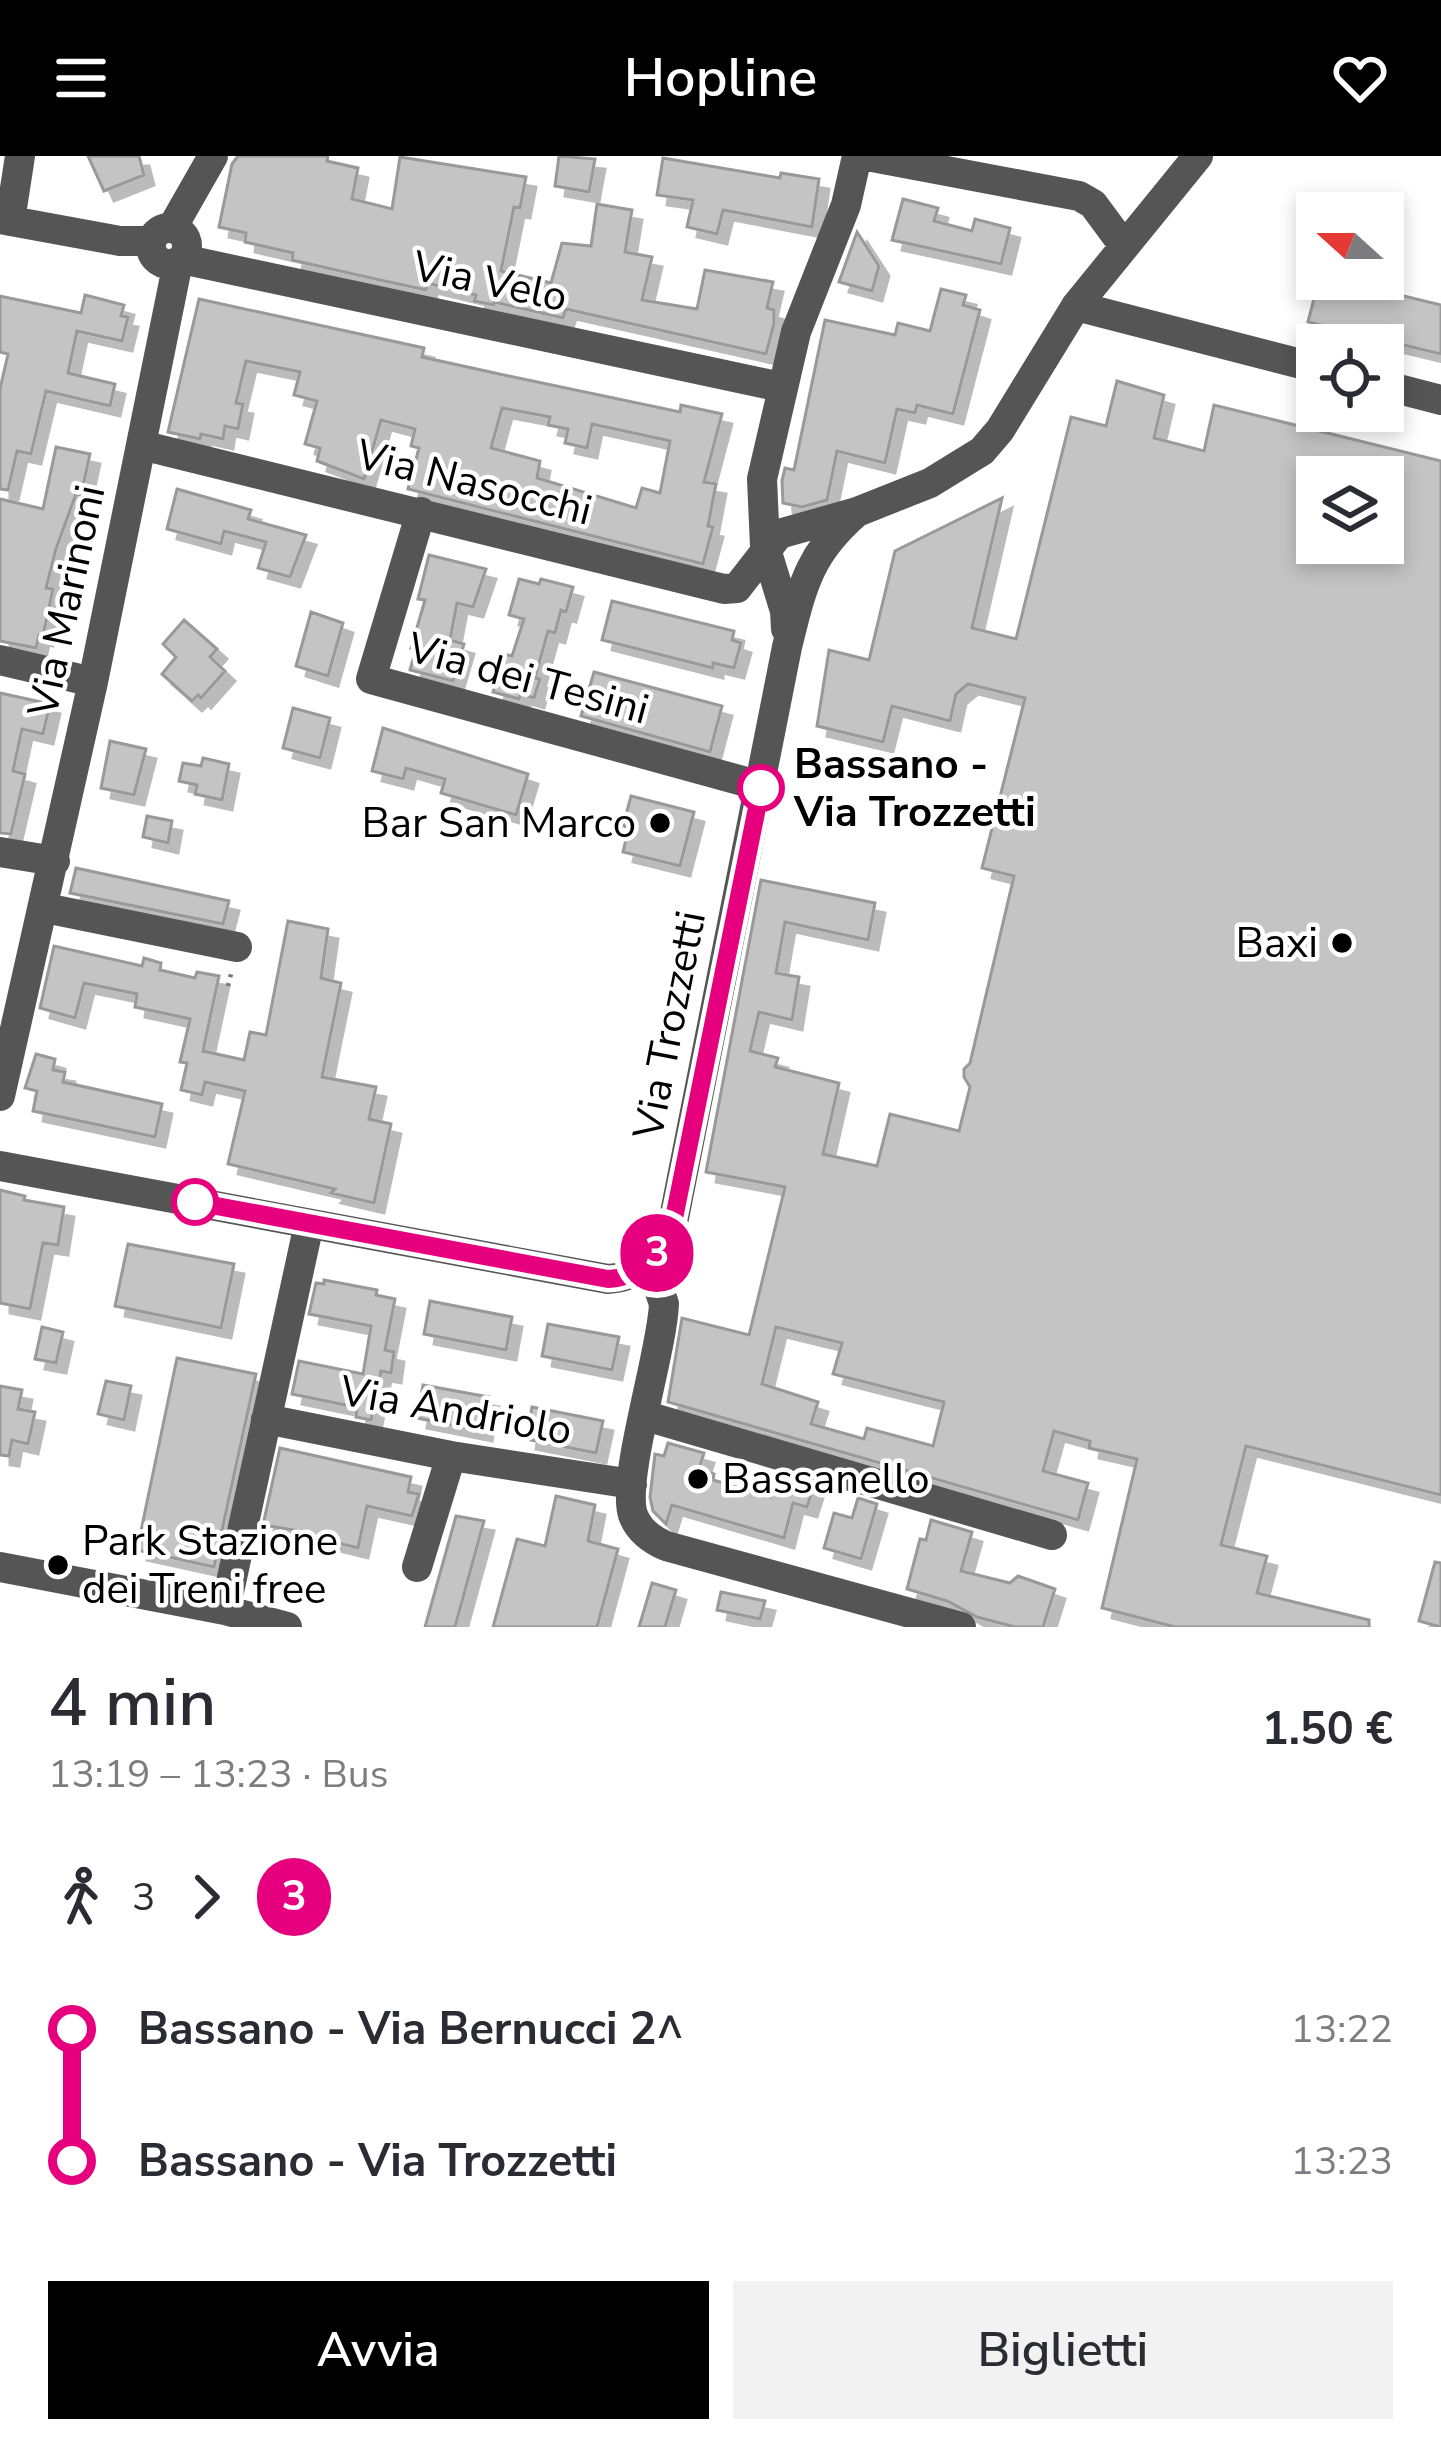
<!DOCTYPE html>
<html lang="it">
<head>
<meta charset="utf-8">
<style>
  body { margin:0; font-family:"Nunito Sans",sans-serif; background:#f2f2f3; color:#2b2b33; height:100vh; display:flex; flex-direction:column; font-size:45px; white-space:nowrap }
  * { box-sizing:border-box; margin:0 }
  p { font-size:39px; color:#7c7c81 }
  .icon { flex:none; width:66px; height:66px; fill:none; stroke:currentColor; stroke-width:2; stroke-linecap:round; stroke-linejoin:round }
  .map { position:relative; height:1471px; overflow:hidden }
  .details { display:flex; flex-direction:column; background:#fff; flex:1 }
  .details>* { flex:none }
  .badge { padding:0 24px; border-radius:39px; font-size:42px; line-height:78px }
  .needle { width:78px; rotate:291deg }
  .tools { position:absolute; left:1296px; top:36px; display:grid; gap:24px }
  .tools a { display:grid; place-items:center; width:108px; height:108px; border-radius:0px; background:#fff; box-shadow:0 6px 18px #0003; font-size:60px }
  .map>.badge { position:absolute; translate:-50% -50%; box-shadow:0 0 0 6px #fff }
  .legs { display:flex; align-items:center; gap:18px; height:132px; padding:0 48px; font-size:39px }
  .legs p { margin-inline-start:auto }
  .overview { display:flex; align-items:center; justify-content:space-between; height:204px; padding:0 48px }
  h1 { font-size:66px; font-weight:600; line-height:90px }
  .cta { display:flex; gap:24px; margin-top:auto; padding:24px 48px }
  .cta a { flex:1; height:138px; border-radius:0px; background:#000; color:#fff; font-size:48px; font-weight:600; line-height:138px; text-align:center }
  .cta a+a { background:#f2f2f3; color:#2b2b33 }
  ul { padding:0 48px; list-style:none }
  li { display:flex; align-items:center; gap:42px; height:132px; font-size:45px }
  li i { display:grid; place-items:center; width:18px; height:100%; margin:0 15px; background:currentColor }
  li i::after { content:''; width:30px; height:30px; margin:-15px; border:9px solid; border-radius:50%; background:#fff }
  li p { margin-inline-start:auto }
  li:first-child i { background:linear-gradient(#0000 50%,currentColor 0) }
  li:last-child i { background:linear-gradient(currentColor 50%,#0000 0) }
  header { display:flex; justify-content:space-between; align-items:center; height:156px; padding:0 48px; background:#000; color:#fff; font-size:54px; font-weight:600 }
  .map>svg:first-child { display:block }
  .building { fill:#c4c4c4; stroke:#999; stroke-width:3; fill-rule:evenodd; filter:url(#shadow) }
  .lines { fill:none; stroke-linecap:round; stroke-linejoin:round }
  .path { stroke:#777; stroke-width:4.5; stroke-dasharray:3 6; stroke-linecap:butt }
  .minor { stroke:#555; stroke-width:30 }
  .line-1-casing { stroke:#fff; stroke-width:27 }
  .line-1 { stroke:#e6007e; stroke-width:18 }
  .stop-1-dot { fill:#fff; stroke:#e6007e; stroke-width:6 }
  .poi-dot { fill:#000; stroke:#fff; stroke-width:4.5 }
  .labels { text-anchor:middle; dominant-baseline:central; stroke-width:9; stroke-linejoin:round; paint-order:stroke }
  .street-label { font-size:42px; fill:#000; stroke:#fff }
  .stop-label { font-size:42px; font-weight:bold; fill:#000; stroke:#fff; text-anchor:start }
  .poi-label { font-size:42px; fill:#000; stroke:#fff; text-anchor:end }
</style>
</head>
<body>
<header><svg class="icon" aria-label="menu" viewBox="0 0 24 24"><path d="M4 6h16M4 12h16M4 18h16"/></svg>Hopline<svg class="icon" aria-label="heart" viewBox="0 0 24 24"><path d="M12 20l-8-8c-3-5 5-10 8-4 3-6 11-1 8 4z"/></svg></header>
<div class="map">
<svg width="1441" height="1471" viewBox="0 0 1441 1471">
  <defs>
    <filter id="shadow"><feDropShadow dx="10" dy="10" stdDeviation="0" flood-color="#0004"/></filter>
  </defs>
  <rect width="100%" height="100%" fill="#fff"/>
  <path class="building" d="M88 0H139L144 19 104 35Z
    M238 0H328L327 5 358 12 352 43 392 53 400 1 526 21 520 52 514 51 501 115 551 127 562 87 591 90 597 48 632 54 625 96 652 101 642 144 697 153 705 114 773 126 767 152 774 154V168L766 198 566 153 563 162 494 146V149L474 145 476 139 427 127 426 134 371 122 292 104 293 97 245 86 246 77 219 71 232 8Z
    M559 0 595 3 589 36 555 30Z
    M663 2 780 22 781 17 819 23 812 71 723 54 717 78 687 71 693 44 657 39Z
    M903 43 938 52 934 65 972 75 975 63 1010 72 1001 108 892 84Z
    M857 76 879 110 872 135 839 126Z
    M1319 123H1334L1441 149V198L1308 166Z
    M941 133 966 139 963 149 980 154 953 258 917 249 915 257 897 253 885 307 837 295 827 344 802 351 783 347 782 325 785 312 794 314 825 164 895 179 898 167 930 175Z
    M85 139 124 149 121 160 128 161 122 185 77 175 68 217 115 228 110 250 46 235 31 298 17 295 8 334 0 333V233L8 198 0 196V140L81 157Z
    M199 143 424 192 422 201 504 219 680 256 681 249 722 258 704 326 716 328 708 370 713 371 703 408 408 333 419 292 411 290 415 273 381 264 364 323 317 305 320 292 305 288 317 245 294 239 300 216 246 205 236 247 243 248 238 273 225 270 223 283 201 278 200 283 168 276ZM502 252 550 261 548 269 568 273 565 287 587 292 592 268 670 285 660 337 642 332 636 352 537 322 540 305 491 292Z
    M1117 225 1164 239 1154 282 1204 295 1214 249 1441 305V1339L1246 1290 1221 1389 1267 1400 1257 1437 1369 1464V1471H1175L1102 1452 1137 1303 1089 1292 1090 1285 1054 1275 1043 1315 1088 1327 1078 1364 668 1246 682 1162 749 1179 785 1031 706 1016 761 724 875 747 868 784 785 766 776 817 799 821 792 864 759 856 750 895 778 902 775 911 839 927 823 998 877 1010 890 958 959 975 970 931 964 921V913L970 907 1014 720 982 712 1025 542 968 528 956 538 950 565 892 550 883 586 817 570 829 494 869 504 895 395 1002 342 972 472 1016 483 1071 261 1106 270ZM1317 321H1383V387H1317ZM776 1171 842 1187 833 1218 944 1246 933 1290 867 1272 864 1283 811 1268 818 1246 762 1228Z
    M56 291 90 298 81 339 76 338 56 393 46 432 53 433 43 480 39 479 36 492 0 485V343L43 353Z
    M177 333 251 354 248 363 306 379 290 421 258 412 266 386 224 375 221 388 167 373Z
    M429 399 486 413 473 451 457 447 450 484 464 488 453 525 410 514 416 493 411 492 425 444 418 443Z
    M519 423 539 428 541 423 573 431 566 456 561 454 555 477 548 475 535 522 540 523 534 542 521 538 519 543 493 536 497 525 492 523 500 497 512 500 524 463 509 459Z
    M612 445 734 475 732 484 741 487 734 512 713 507V512L602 484Z
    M311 456 343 467 328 520 296 510Z
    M184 464 217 493 210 501 225 515 201 542 198 539 192 545 162 518 176 501 163 488Z
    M594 516 722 550 710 596 581 560Z
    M0 537 50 548 43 578 22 573 13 615 25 618 11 678 0 677Z
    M293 552 330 562 320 602 283 592Z
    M383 572 528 618 516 659 441 637 445 623 406 612 403 623 372 615Z
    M110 585 146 593 134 639 101 632Z
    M203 602 229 608 222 644 195 638 197 629 179 625 183 607 201 610Z
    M631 640 694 656 680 710 623 696 629 671 623 670Z
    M147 660 172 665 168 687 143 681Z
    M76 712 229 745 223 768 70 737Z
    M288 765 328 773 321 822 341 827 322 921 376 931 369 963 391 968 374 1047 331 1037 335 1033 228 1008 245 935 205 926 202 939 181 934 187 907 180 906 190 863 135 851 137 838 84 827 75 862 40 852 54 790 142 810 144 802 161 807 160 814 195 822 197 816 219 820 203 895 244 904 250 876 266 879Z
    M36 898 55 903 53 914 65 916 63 926 162 948 155 981 33 955 37 935 25 932Z
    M0 1034 25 1040 24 1044 64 1051 58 1089 43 1087 30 1153 0 1147Z
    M128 1088 234 1108 221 1172 115 1150Z
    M324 1124 377 1134 376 1139 395 1143 385 1194 394 1196 391 1217 381 1215 371 1264 356 1261 359 1238 355 1251 292 1238 299 1205 363 1218 371 1170 309 1158 316 1127 324 1128Z
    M430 1145 512 1161 506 1194 424 1178Z
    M548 1168 619 1181 612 1214 542 1200Z
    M42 1171 63 1176 56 1207 35 1203Z
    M177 1202 256 1218 214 1411 137 1394Z
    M106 1225 131 1230 124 1264 98 1258Z
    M423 1229 489 1241 482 1275 417 1262Z
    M0 1230 22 1234 18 1253 35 1256 28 1288 12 1284 9 1300 0 1299Z
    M532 1251 603 1265 596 1297 526 1283Z
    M668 1287 704 1297 699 1313 714 1318 713 1324 771 1341 777 1319 814 1329 807 1351 793 1347 784 1382 672 1349 666 1368 653 1355 650 1341 655 1298 664 1300Z
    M280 1292 411 1321 408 1336 419 1338 412 1360 367 1350 358 1392 305 1379 306 1376 263 1369Z
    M556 1340 595 1349 588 1385 618 1393 597 1471H493L517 1383 545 1390Z
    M858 1342 877 1348 861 1403 824 1392 834 1357 852 1362Z
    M456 1360 484 1365 455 1471H425Z
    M931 1364 972 1376 961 1415 1010 1427 1018 1420 1055 1433 1043 1471H1015L977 1461 947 1445 907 1433 920 1383 926 1384Z
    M1435 1406 1441 1407V1471L1419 1465Z
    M652 1427 676 1434 665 1471H639Z
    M721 1436 765 1445 760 1463 717 1454Z"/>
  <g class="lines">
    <path class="path" d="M228 830 232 814"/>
    <path class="minor" d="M867 0 1079 40 1093 48 1124 90
      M0 63 120 85H151
      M10 65 20 0
      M151 90a18 18 0 1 1 36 0a18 18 0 1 1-36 0Z
      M172 72 213 0
      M182 103 781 231
      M1076 150 1317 212
      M1383 229 1441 244
      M141 289 724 433 737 432 779 378 857 356 930 327 982 295 1000 274 1076 150 1198 0
      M421 356 371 523 761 630
      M786 473 785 455 765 390 762 323 796 176 846 49 857 0
      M0 504 93 526
      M0 696 55 705
      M45 752 237 791
      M0 940 93 526 178 106
      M0 1010 608 1123C639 1122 660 1098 672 1072L787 491C802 431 808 398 857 356
      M644 1110 657 1127 664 1148C662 1197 621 1323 633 1359 639 1375 652 1384 666 1390L961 1471
      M646 1260 1052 1379
      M266 1263 451 1300 632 1328
      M0 1411 225 1454 287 1471
      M417 1411 451 1300
      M225 1454 309 1068"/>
  </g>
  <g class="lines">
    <defs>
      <path id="line-1" d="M195 1046 608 1123C639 1122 660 1098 672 1072L761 632"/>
    </defs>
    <use href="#line-1" class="line-1-casing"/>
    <use href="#line-1" class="line-1"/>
  </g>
  <g class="stop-1-dot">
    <circle cx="761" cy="632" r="21"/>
    <circle cx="195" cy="1046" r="21"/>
  </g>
  <g class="poi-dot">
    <circle cx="660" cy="667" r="12"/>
    <circle cx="1342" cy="787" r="12"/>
    <circle cx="698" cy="1323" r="12"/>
    <circle cx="58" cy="1409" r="12"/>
  </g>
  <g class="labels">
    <g class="street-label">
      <text transform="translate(490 126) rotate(12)">Via Velo</text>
      <text transform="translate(474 327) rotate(14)">Via Nasocchi</text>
      <text transform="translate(67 445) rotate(-78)">Via Marinoni</text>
      <text transform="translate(528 523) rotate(15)">Via dei Tesini</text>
      <text transform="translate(670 869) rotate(-79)">Via Trozzetti</text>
      <text transform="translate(456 1255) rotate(10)">Via Andriolo</text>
    </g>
    <g class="stop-label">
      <text x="794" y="608">Bassano -<tspan x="794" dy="48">Via Trozzetti</tspan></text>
    </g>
    <g class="poi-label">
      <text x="636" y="667">Bar San Marco</text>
      <text x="1318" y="787">Baxi</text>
      <text x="722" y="1323" text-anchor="start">Bassanello</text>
      <text x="82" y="1385" text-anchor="start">Park Stazione<tspan x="82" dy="48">dei Treni free</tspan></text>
    </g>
  </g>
</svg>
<div class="tools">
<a><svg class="needle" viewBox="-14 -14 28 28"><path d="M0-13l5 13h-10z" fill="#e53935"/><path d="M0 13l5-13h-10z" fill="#7c7c81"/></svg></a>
<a><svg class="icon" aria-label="locate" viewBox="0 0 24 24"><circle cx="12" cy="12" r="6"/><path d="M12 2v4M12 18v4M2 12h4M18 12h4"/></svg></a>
<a><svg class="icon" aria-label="layers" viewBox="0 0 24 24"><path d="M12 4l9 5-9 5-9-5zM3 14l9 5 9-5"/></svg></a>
</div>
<b class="badge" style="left:657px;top:1097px;background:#e6007e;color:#fff">3</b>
</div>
<section class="details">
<div class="overview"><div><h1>4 min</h1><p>13:19 – 13:23 · Bus</p></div><b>1.50 €</b></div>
<div class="legs"><svg class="icon" aria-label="walk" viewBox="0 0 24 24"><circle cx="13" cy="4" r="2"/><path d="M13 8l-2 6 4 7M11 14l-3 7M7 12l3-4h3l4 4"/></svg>3<svg class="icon" aria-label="forward" viewBox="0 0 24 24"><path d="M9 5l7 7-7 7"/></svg><b class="badge" style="background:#e6007e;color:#fff">3</b></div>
<ul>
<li><i style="color:#e6007e"></i><b>Bassano - Via Bernucci 2^</b><p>13:22</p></li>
<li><i style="color:#e6007e"></i><b>Bassano - Via Trozzetti</b><p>13:23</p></li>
</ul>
<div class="cta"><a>Avvia</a><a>Biglietti</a></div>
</section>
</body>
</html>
